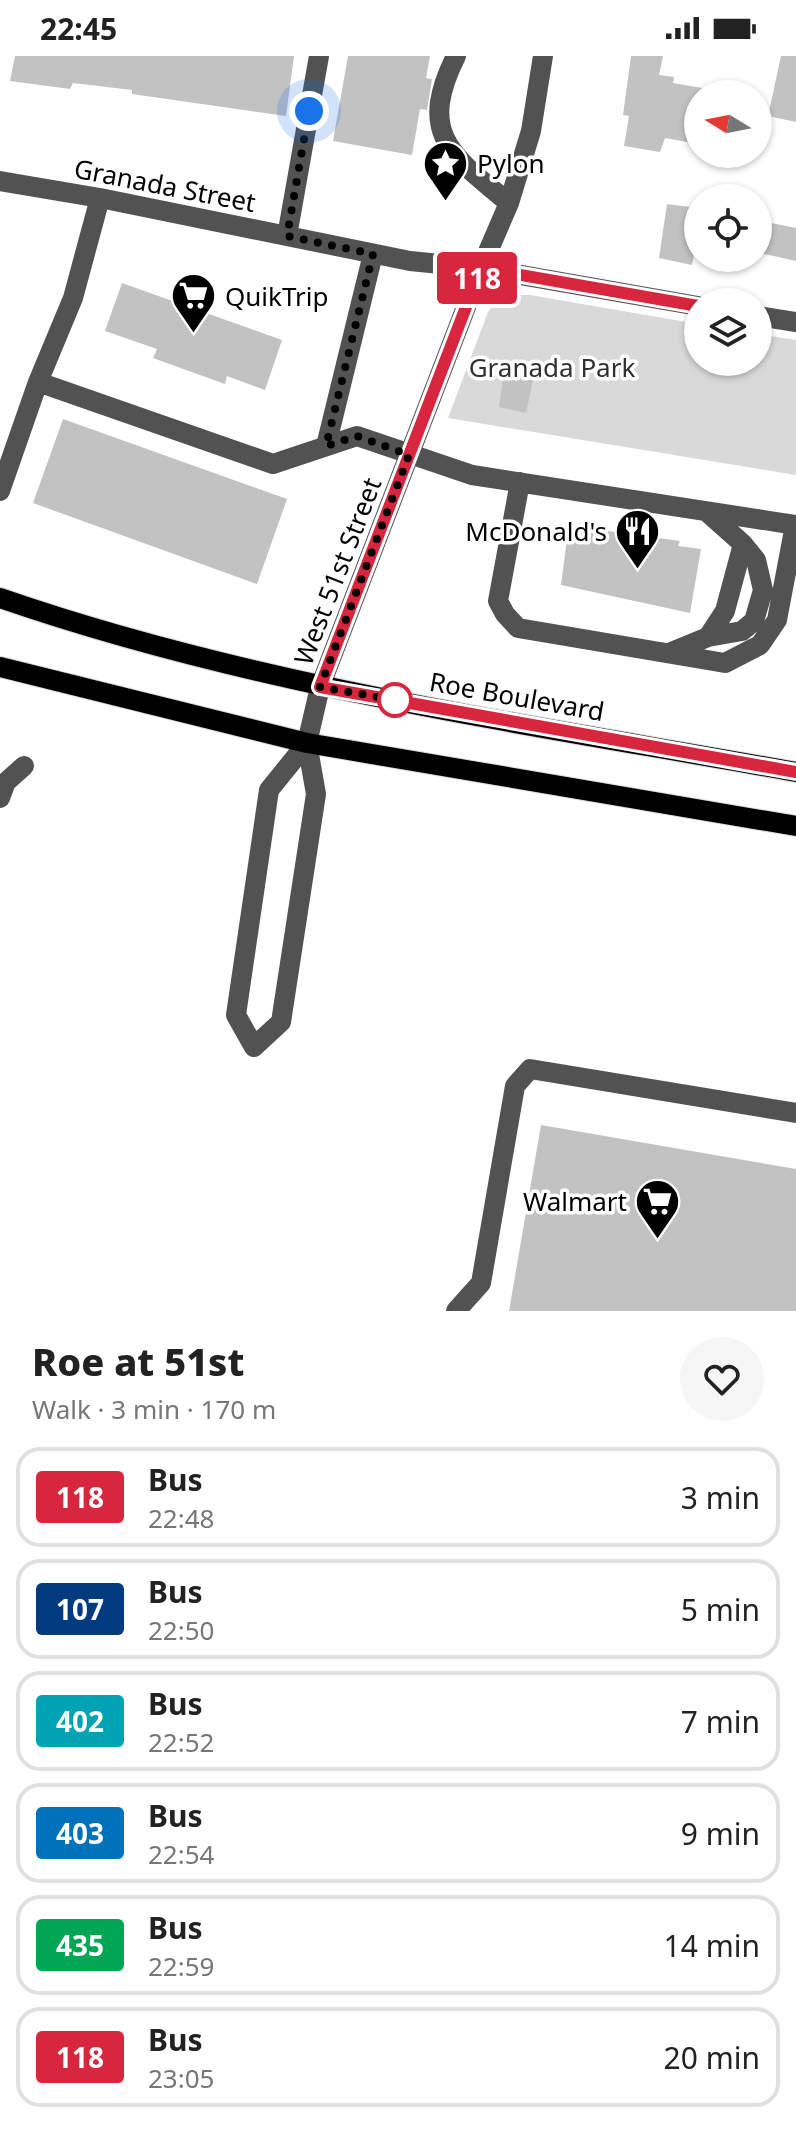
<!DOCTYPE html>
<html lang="en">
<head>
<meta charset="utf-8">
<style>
  body { margin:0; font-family:"Noto Sans",sans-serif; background:#f6f6f6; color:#222; height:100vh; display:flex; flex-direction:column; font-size:30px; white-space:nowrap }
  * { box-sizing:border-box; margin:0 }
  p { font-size:26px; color:#767676 }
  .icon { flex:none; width:44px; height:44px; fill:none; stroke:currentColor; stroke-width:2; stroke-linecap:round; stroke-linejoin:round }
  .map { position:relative; height:1255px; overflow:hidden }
  .drawer { display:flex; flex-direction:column; background:#fff; flex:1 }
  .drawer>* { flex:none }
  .badge { padding:0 16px; border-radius:6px; font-size:28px; line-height:52px }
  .needle { width:52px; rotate:280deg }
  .controls { position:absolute; left:684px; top:24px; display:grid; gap:16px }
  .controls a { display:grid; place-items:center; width:88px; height:88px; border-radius:50%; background:#fff; box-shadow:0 2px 6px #0004; font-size:40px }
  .you { position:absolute; width:40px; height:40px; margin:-20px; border:6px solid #fff; border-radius:50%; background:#1a73e8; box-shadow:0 0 0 12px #1a73e833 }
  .map>.badge { position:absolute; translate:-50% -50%; box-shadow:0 0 0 4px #fff }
  .round { display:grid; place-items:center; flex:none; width:84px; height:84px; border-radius:42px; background:#f6f6f6 }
  .overview { display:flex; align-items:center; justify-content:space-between; height:136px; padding:0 32px }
  h1 { font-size:38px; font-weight:800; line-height:60px }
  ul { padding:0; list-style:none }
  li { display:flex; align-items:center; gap:24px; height:100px; margin:0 16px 12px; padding:0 16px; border:4px solid #e0e0e0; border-radius:24px }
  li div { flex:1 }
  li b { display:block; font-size:30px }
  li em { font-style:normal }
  li .badge { min-width:88px; font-weight:700; text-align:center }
  .status { display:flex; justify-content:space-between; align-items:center; height:56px; padding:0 40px; background:#fff; direction:ltr }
  .status svg { height:22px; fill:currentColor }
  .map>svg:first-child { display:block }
  .green { fill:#d9d9d9 }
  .building { fill:#c2c2c2 }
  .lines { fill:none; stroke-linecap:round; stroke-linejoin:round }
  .major-casing { stroke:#dbdbdb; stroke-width:22 }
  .minor { stroke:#525252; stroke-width:20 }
  .major { stroke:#000; stroke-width:20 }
  .line-casing { stroke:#fff; stroke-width:18 }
  .line { stroke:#d7263d; stroke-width:12 }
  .walk { stroke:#000; stroke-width:8; stroke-dasharray:0 14.4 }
  .stop-dot { fill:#fff; stroke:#d7263d; stroke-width:4 }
  .labels { text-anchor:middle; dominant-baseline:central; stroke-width:7; stroke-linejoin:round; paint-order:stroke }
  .poi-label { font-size:26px; fill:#000; stroke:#fff; text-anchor:start }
  .street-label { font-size:26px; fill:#000; stroke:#fff }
  .park-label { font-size:26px; fill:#303030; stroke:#fff }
</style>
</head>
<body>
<div class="status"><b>22:45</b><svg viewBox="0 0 49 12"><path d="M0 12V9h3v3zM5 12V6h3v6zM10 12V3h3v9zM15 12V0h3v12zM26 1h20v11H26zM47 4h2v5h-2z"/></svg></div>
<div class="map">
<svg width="796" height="1255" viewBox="0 0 796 1255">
  <rect width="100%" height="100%" fill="#fff"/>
  <path class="green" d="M508 239H530L698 268V306H758V278L796 284V419L448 362 488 256 494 248Z"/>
  <path class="building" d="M15 0H294L286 60 132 38V34L73 27 70 33 10 25Z
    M348 0H430L426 22 432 23 427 54 420 53 412 99 333 85Z
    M631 0H663L659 19 674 21 673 27 702 32 701 38H698V88L665 82 660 96 624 90 629 60 623 59Z
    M781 0H796V66L768 60Z
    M667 148 698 152V177L692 209 659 202Z
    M766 166 796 172V205L760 197Z
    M122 227 282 284 265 334 227 320 225 328 153 302 157 293 105 275Z
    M505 309 535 315 526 357 499 351Z
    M63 363 287 443 257 528 33 447Z
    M578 467 608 472V475L680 485 678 490 701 493 690 557 561 529 568 475 576 473Z
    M541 1069 796 1113V1255H509Z"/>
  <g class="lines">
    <defs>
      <path id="major" d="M0 542C257 631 529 668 796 716
        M0 611 307 687 796 770"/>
    </defs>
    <use href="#major" class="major-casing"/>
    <path class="minor" d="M456 0C417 78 451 99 509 147
      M0 125 100 142 410 205 481 212 698 250
      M287 180 319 0
      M758 260 796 266
      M38 326 73 242 100 142
      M326 390 373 198
      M520 426 498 545 505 558 518 572 725 607 760 589 777 564 795 469
      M0 435 38 326 273 408 357 380 472 419 796 469
      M708 581 725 555 743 488
      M669 597 708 581 742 575 754 565 763 534 756 504 743 488 707 456
      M307 687 269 734 236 959 254 991 281 966 316 738 307 687 320 631 481 212 509 147 531 75 543 0
      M0 742 6 726 24 710
      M456 1255 481 1227 515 1030 530 1013 796 1057"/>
    <use href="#major" class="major"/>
  </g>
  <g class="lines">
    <defs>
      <path id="line" d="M698 250 481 212 320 631 796 716"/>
    </defs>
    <use href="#line" class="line-casing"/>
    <use href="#line" class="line"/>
    <path class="walk" d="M309 55 287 180 373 198 326 390 357 380 409 399 320 631 395 644"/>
  </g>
  <defs>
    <symbol id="sight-pin" viewBox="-11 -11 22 30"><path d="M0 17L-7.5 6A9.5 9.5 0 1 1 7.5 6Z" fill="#000" stroke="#fff"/><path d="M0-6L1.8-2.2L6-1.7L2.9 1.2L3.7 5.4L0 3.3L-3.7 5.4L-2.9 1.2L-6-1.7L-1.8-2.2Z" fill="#fff"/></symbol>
    <symbol id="supermarket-pin" viewBox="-11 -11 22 30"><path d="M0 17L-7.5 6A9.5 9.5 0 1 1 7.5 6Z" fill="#000" stroke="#fff"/><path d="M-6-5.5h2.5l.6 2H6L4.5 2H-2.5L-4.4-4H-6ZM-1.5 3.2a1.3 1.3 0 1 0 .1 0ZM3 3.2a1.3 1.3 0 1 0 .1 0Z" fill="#fff"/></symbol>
    <symbol id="restaurant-pin" viewBox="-11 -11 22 30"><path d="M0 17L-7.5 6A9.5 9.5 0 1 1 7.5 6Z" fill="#000" stroke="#fff"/><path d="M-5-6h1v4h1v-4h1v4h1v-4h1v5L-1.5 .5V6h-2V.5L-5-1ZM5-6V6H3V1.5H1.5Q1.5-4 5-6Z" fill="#fff"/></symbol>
  </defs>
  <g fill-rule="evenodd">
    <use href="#sight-pin" x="420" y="82" width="51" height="69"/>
    <use href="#supermarket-pin" x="168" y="214" width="51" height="69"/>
    <use href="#restaurant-pin" x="612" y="450" width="51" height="69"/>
    <use href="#supermarket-pin" x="632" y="1120" width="51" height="69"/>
  </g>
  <circle class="stop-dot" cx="395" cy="644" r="16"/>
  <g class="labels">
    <g class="poi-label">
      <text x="477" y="107">Pylon</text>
      <text x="225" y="240">QuikTrip</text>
      <text x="607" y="475" text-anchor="end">McDonald's</text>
      <text x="627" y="1145" text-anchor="end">Walmart</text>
    </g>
    <g class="street-label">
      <text transform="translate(165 129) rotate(11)">Granada Street</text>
      <text transform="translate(337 515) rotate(-69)">West 51st Street</text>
      <text transform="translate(517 640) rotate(10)">Roe Boulevard</text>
    </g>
    <g class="park-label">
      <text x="552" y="311">Granada Park</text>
    </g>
  </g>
</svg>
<div class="controls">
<a><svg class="needle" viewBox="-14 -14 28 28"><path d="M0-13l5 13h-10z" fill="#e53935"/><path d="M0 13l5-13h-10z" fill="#767676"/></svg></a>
<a><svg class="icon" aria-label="locate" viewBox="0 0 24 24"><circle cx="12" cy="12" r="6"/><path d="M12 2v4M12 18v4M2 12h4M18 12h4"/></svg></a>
<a><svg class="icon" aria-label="layers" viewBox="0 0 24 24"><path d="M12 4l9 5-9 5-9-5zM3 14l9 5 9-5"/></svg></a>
</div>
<div class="you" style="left:309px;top:55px"></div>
<b class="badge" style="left:477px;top:222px;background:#d7263d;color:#fff">118</b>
</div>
<section class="drawer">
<div class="overview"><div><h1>Roe at 51st</h1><p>Walk · 3 min · 170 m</p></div><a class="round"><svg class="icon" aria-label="heart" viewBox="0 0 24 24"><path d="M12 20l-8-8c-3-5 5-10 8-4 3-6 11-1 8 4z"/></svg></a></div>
<ul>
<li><span class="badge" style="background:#d7263d;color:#fff">118</span><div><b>Bus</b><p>22:48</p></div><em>3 min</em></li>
<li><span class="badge" style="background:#003b80;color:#fff">107</span><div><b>Bus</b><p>22:50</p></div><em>5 min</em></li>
<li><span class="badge" style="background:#00a3b4;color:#fff">402</span><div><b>Bus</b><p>22:52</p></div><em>7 min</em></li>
<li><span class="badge" style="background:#0072bc;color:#fff">403</span><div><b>Bus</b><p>22:54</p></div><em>9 min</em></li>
<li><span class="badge" style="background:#00a651;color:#fff">435</span><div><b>Bus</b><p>22:59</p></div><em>14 min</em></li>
<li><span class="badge" style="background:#d7263d;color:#fff">118</span><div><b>Bus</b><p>23:05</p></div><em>20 min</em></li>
</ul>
</section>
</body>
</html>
